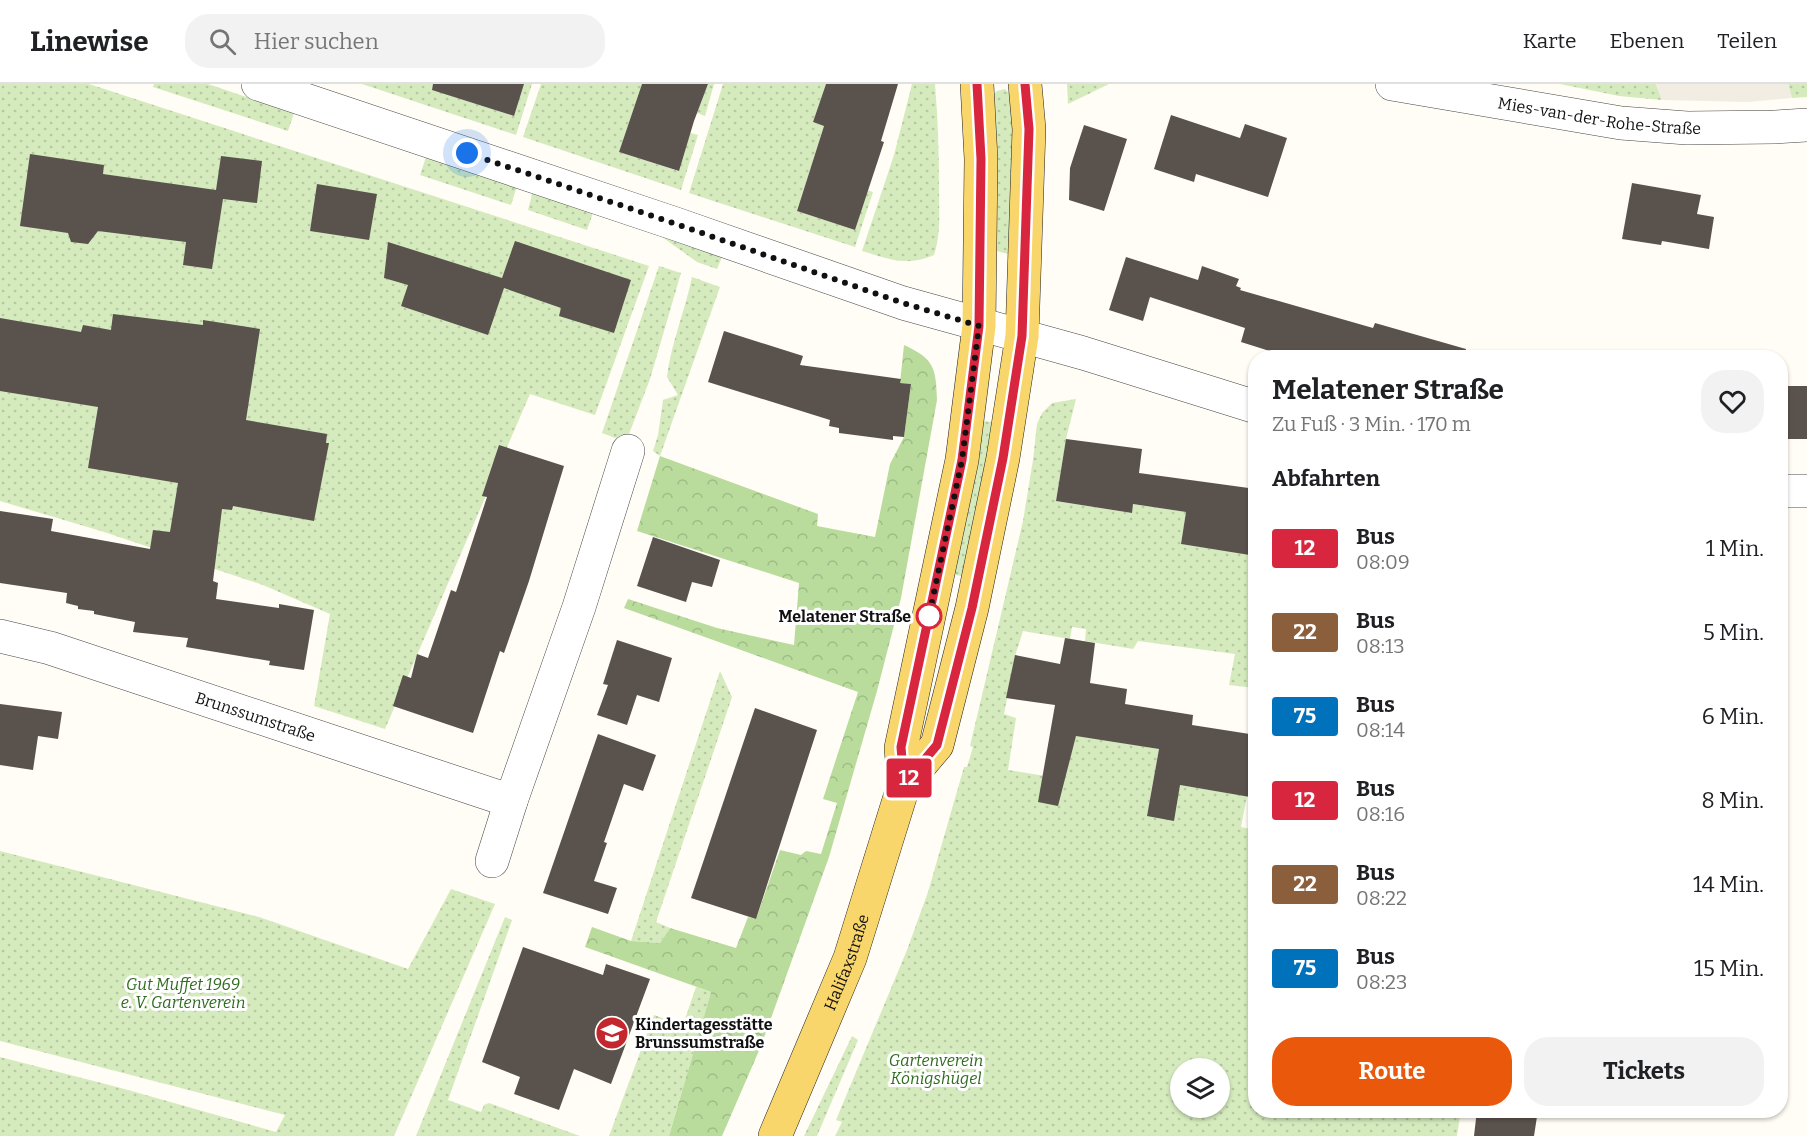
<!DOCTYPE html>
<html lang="de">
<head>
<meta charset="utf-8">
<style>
  body { margin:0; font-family:Bitter,serif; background:#f2f2f2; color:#202124; height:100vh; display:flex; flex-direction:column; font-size:22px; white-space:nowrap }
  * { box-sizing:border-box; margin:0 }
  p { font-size:20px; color:#757577 }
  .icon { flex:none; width:33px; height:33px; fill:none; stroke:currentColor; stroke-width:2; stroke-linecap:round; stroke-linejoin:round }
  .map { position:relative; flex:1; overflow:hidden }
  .side { position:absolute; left:1248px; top:266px; width:540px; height:768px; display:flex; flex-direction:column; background:#fff; border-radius:24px; box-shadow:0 2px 4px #0004 }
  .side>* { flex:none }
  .badge { padding:0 12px; border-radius:4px; font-size:21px; line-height:39px }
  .buttons { position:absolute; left:1170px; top:974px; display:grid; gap:12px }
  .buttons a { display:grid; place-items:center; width:60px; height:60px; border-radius:50%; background:#fff; box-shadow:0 2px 4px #0004; font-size:30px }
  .you { position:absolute; width:30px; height:30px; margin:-15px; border:4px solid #fff; border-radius:50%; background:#1a73e8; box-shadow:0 0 0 9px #1a73e833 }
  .map>.badge { position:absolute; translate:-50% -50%; box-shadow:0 0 0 3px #fff }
  h2 { padding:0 24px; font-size:22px; line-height:54px }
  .round { display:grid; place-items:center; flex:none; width:63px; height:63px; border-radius:24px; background:#f2f2f2 }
  .overview { display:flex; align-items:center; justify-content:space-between; height:102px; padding:0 24px }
  h1 { font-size:28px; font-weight:700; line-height:45px }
  .primary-button { display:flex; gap:12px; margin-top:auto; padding:12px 24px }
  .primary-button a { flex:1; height:69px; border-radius:24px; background:#ea580c; color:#fff; font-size:24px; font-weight:700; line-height:69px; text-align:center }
  .primary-button a+a { background:#f2f2f2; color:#202124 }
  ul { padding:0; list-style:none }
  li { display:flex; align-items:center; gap:18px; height:84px; padding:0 24px }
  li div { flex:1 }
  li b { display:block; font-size:22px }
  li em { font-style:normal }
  li .badge { min-width:66px; font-weight:700; text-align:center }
  header { display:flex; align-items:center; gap:36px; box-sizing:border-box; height:84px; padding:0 30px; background:#fff; border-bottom:2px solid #e0e0e0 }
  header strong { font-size:28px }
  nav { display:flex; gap:33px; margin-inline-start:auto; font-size:21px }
  .search { width:420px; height:54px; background:#f2f2f2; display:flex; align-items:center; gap:15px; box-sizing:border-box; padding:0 21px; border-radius:24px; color:#757577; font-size:22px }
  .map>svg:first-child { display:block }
  .grass { fill:url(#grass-dots); fill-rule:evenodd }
  .forest { fill:url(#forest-crowns) }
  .plaza { fill:#f1ede2 }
  .building { fill:#5a524d }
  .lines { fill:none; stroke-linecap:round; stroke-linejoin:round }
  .minor-casing { stroke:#444; stroke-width:34 }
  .major-casing { stroke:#222; stroke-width:34 }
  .minor { stroke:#fff; stroke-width:33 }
  .major { stroke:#f9d66b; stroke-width:33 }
  .line-casing { stroke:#fff; stroke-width:14 }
  .line { stroke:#d7263d; stroke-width:9 }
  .walk { stroke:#111; stroke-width:6; stroke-dasharray:0 10.8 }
  .stop-dot { fill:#fff; stroke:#d7263d; stroke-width:3 }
  .labels { text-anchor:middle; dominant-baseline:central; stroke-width:6; stroke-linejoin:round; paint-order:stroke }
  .street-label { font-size:16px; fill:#111; stroke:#fff }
  .stop-label { font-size:16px; font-weight:bold; fill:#111; stroke:#fff; text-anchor:end }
  .park-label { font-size:16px; font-style:italic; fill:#2f6b1f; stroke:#fff }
  .poi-label { font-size:16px; font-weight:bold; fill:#111; stroke:#fff; text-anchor:start }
</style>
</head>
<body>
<header>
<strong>Linewise</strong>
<div class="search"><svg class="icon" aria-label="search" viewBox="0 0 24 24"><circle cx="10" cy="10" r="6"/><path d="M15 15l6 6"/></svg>Hier suchen</div>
<nav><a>Karte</a><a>Ebenen</a><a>Teilen</a></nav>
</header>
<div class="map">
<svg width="1807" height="1052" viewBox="0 0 1807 1052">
  <defs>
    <pattern id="grass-dots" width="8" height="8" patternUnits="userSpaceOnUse" patternTransform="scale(1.5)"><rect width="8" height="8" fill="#d5ebbd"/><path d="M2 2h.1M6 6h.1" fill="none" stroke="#b6c8a1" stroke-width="1.8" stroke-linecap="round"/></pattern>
    <pattern id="forest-crowns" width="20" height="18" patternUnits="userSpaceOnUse" patternTransform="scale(1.5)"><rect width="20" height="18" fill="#b9dc9c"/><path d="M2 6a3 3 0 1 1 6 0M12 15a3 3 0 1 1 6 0" fill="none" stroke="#9ebc85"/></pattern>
  </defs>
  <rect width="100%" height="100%" fill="#fffdf5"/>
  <path class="grass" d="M0 0H89L649 182 595 331 530 310 385 645 314 622 330 530 263 501 101 447 0 417Z
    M154 0H208L294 29 288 47 153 3Z
    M362 0H460L455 13 513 32 524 0H532L516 51Z
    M541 0H642L619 68 678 87 690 49 698 51 681 106 523 53Z
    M708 0H714L705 32 697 29Z
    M723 0H826L813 38 824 42 797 127 855 146 867 106 873 108 855 163 689 109Z
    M912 0H935C938 35 939 71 939 106 939 128 941 150 934 171 907 183 889 175 862 167L894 71Z
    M1067 0H1109L1068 20Z
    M1560 0H1656L1662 16 1619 12Z
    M1788 0H1807V13L1792 14Z
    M1005 5 1010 10 1015 20V172L993 166 992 12 997 7Z
    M426 73 517 102 511 121 420 91Z
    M533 107 593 129 587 146 528 126Z
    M658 150 722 173 717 185 697 178Z
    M659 182 681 189 650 295 626 358 602 349Z
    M692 193 720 203 660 372 653 367 658 351 663 316 678 311 667 293C671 259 685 227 692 193Z
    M1076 315 1066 355 1056 417 1131 429 1133 420 1186 428 1181 460 1220 466 1255 462V604L1229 601 1235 570 1138 557 1133 565 1085 557 1086 545 1072 543 1070 555 1023 547 1015 572 1004 630 1016 634 1008 686 1064 695 1076 651 1159 665 1147 732 1180 701 1210 706 1250 695 1241 743 1255 746 1256 1026H1461L1457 1052H835L842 1038 836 1036 907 866 928 808 964 683H967L973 663 970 662 1023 437 1033 376 1037 340 1042 329 1052 319ZM1180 984H1220V1023H1180Z
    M980 336 996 339 968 490 961 492 956 491 953 486Z
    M720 587 732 613 656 838 670 844 660 859 631 857Z
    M0 767 259 833 408 885 451 805 495 820 394 1052H0V973L121 1004 276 1048 285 1031 0 957Z
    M505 833 512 836 448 1016 481 1028 484 1021 489 1019 580 1052H416Z
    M696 903 711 908 669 1052H609L654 931 683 941Z
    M852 952 858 956 817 1052H804Z"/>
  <path class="forest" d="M904 261C934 275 936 283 937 316L901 514 877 607 829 773 761 962 722 1052H669L711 908 585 863 592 843 631 857 660 859 670 844 736 864 748 833 756 835 780 766 801 771 806 767 821 770 837 719 823 715 858 608 624 524 628 515 717 544 794 561 799 499 637 447 660 372 818 430 817 442 875 453 890 380 904 353 911 300 900 299Z"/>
  <path class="plaza" d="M1656 0H1788L1792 14 1748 18 1662 16Z"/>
  <path class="building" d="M433 0H524L514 32 432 6Z
    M642 0H708L694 37 679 87 619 68Z
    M826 0H898L881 57 884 58 855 146 797 127 824 42 813 38Z
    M1171 31 1240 54 1245 40 1287 54 1268 113 1196 90 1194 98 1154 85Z
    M1084 41 1127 55 1104 127 1069 116 1070 84Z
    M30 70 104 81 103 90 216 106 221 72 262 77 257 119 223 115 212 185 183 181 186 158 98 147 88 160 71 158 68 149 20 142Z
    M1632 99 1701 111 1697 130 1714 133 1709 165 1662 157 1661 161 1622 155Z
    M317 100 377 110 369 156 310 147Z
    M515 157 631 196 614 249 559 232 561 224 504 204 488 251 401 222 408 201 384 194 388 158 502 194Z
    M1126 173 1198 196 1202 182 1239 195 1236 202 1241 204 1240 206 1373 244 1375 239 1466 265 1465 273H1289L1241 258 1245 244 1150 213 1143 237 1109 226Z
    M113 230 203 241V236L260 245 246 336 327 350 326 359H329L314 437 233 422 232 426 222 425 213 497 218 499 216 515 279 524V520L314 526 304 586 269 581 270 577 186 563 188 554 133 548 135 538 94 530V527L78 525V522L66 519 67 509 0 499V427L53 435 51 447 150 465 153 446 170 448 178 399 88 384 98 323 0 307V234L81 248 83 241 111 246Z
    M724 247 803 272 800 281 901 295 900 299 911 300 904 353 893 352V356L839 349V344L829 342 830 336 708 298Z
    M1780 302H1807V355H1780Z
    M1066 355 1142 365 1139 389 1256 405V472L1181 460 1186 428 1133 420 1132 429 1056 417Z
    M499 361 564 382 529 497 504 569 500 567 473 649 393 622 403 591 411 594 417 570 428 574 451 506 456 508 487 413 482 412Z
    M653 453 720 476 712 503 692 498 686 518 637 502Z
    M1065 554 1095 559 1090 599 1127 605 1125 620 1193 631 1192 641 1256 651V714L1180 701 1174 737 1147 732 1159 665 1076 652 1058 722 1038 718 1055 621 1006 614 1015 571 1060 580Z
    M617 556 672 574 659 618 637 611 627 641 597 631 608 601 603 600Z
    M0 620 62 628 58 655 38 652 33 686 0 681Z
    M755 624 817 646 756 835 691 814Z
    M598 650 656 671 643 707 624 700 604 758 607 759 594 797 617 804 608 830 543 809Z
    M523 863 603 891 606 880 650 895 611 1000 574 985 559 1026 514 1010 520 993 482 978Z
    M1477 1026H1538L1534 1052H1474Z"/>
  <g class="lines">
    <defs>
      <g id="minor">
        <path d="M258 0 676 140 903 219 1083 269 1256 323"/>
        <path id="s1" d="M1392 0 1621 39 1687 44 1775 43 1807 41"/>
        <path d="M1780 407H1807"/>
        <path id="s2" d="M0 552 50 564 511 717"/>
        <path d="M492 777 511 717 579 523 628 367"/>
      </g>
      <g id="major">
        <path d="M904 700 937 661 972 524 1003 374 1022 252 1029 45 1025 0"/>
        <path id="s3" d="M775 1052 850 874 904 700 901 664 962 376 979 242 981 75 977 0"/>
      </g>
    </defs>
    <use href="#minor" class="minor-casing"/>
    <use href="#major" class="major-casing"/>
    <use href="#minor" class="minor"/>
    <use href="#major" class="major"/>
  </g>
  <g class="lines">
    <defs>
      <path id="line" d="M977 0 981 75 979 242 962 376 901 663 904 700 937 661 972 524 1003 374 1022 252 1029 45 1025 0"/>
    </defs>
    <use href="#line" class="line-casing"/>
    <use href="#line" class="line"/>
    <path class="walk" d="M467 69 676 140 903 219 979 242 962 376 929 532"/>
  </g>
  <defs>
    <symbol id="school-disc" viewBox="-11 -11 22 22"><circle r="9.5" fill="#c4262e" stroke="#fff"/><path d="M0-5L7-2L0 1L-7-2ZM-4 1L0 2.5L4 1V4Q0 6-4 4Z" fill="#fff"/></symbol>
  </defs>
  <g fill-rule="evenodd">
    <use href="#school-disc" x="593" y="930" width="38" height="38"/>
  </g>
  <circle class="stop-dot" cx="929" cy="532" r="12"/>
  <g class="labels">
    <g class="street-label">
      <text stroke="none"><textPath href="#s1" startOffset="210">Mies-van-der-Rohe-Straße</textPath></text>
      <text stroke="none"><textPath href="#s2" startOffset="268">Brunssumstraße</textPath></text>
      <text stroke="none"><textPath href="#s3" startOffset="188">Halifaxstraße</textPath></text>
    </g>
    <g class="stop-label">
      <text x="911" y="532">Melatener Straße</text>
    </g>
    <g class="park-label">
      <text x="183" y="900">Gut Muffet 1969<tspan x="183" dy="18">e. V. Gartenverein</tspan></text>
      <text x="936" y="976">Gartenverein<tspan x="936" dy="18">Königshügel</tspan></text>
    </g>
    <g class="poi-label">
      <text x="635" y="940">Kindertagesstätte<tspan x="635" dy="18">Brunssumstraße</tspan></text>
    </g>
  </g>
</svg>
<div class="buttons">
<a><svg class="icon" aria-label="layers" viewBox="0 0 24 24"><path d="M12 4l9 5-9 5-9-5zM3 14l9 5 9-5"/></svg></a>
</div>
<div class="you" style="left:467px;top:69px"></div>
<b class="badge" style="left:909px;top:694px;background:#d7263d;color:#fff">12</b>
<section class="side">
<div class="overview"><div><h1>Melatener Straße</h1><p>Zu Fuß · 3 Min. · 170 m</p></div><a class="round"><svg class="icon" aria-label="heart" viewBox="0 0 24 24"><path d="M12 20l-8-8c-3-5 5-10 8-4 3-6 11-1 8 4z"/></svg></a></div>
<h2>Abfahrten</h2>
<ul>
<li><span class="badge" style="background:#d7263d;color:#fff">12</span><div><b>Bus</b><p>08:09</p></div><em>1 Min.</em></li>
<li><span class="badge" style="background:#8b5e3c;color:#fff">22</span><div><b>Bus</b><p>08:13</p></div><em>5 Min.</em></li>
<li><span class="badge" style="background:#0072bc;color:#fff">75</span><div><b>Bus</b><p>08:14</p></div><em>6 Min.</em></li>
<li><span class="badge" style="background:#d7263d;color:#fff">12</span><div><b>Bus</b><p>08:16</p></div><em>8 Min.</em></li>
<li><span class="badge" style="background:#8b5e3c;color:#fff">22</span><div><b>Bus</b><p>08:22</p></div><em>14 Min.</em></li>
<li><span class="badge" style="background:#0072bc;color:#fff">75</span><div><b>Bus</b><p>08:23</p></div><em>15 Min.</em></li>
</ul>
<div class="primary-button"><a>Route</a><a>Tickets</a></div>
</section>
</div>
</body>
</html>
